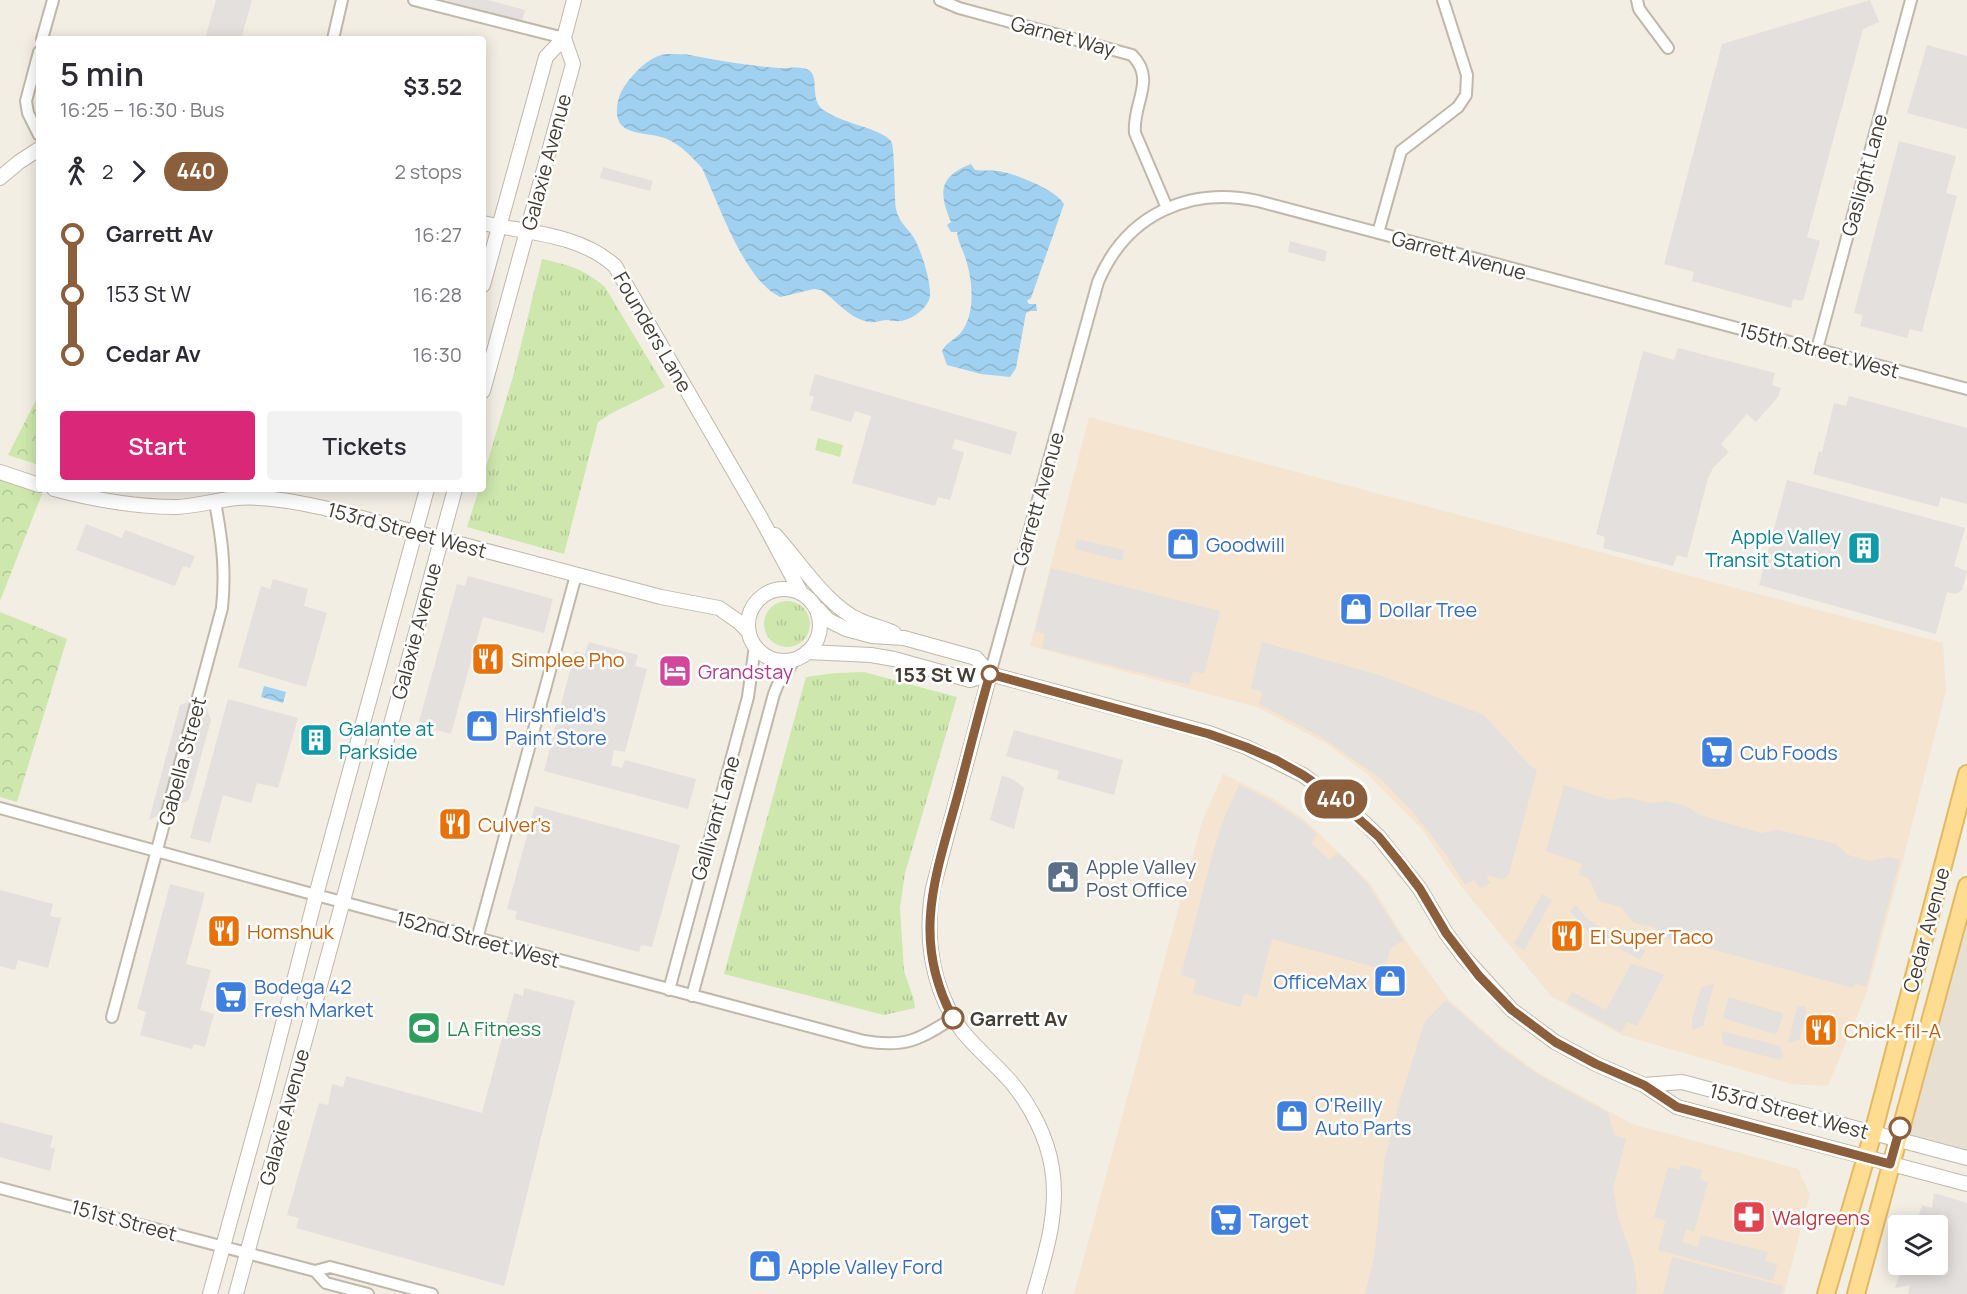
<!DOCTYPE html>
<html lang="en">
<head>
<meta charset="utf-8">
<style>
  body { margin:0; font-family:Manrope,sans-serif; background:#f2f2f3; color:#2b2b33; height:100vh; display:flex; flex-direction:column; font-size:22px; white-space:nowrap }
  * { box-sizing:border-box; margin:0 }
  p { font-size:20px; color:#7c7c81 }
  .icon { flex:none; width:33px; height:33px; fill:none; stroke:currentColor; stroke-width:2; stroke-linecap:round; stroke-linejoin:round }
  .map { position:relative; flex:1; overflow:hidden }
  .panel { position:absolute; left:36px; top:36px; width:450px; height:456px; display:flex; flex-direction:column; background:#fff; border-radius:6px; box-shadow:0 3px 15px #0003 }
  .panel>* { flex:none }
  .badge { padding:0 12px; border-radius:20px; font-size:21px; line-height:39px }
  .buttons { position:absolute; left:1888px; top:1215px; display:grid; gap:12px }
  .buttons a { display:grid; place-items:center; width:60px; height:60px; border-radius:6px; background:#fff; box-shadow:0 3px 15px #0003; font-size:30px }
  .map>.badge { position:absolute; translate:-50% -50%; box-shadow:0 0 0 3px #fff }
  .legs { display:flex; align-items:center; gap:9px; height:66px; padding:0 24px; font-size:20px }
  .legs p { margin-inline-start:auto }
  .head { display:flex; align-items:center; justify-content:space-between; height:102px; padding:0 24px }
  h1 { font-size:33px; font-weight:600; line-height:45px }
  .cta { display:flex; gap:12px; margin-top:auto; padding:12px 24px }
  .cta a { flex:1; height:69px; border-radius:6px; background:#db2777; color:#fff; font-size:24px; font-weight:600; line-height:69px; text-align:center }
  .cta a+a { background:#f2f2f3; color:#2b2b33 }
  ul { padding:0 24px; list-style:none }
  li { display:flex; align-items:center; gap:21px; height:60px; font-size:22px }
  li i { display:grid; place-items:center; width:9px; height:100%; margin:0 8px; background:currentColor }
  li i::after { content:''; width:15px; height:15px; margin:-8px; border:4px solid; border-radius:50%; background:#fff }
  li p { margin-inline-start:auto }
  li:first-child i { background:linear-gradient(#0000 50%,currentColor 0) }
  li:last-child i { background:linear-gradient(currentColor 50%,#0000 0) }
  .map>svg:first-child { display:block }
  .residential { fill:#e6dfd2 }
  .commercial { fill:#f5e4cf }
  .grass { fill:url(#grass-tufts) }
  .forest { fill:url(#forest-crowns) }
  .pitch { fill:#cee7ad }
  .parking { fill:#e3e0dd }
  .water { fill:url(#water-waves) }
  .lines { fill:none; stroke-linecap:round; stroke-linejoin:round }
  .minor-casing { stroke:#c0b8aa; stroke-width:14 }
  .tertiary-casing { stroke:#c0b8aa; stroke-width:16 }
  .primary-casing { stroke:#e3b961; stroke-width:20 }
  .minor { stroke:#fff; stroke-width:10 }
  .tertiary { stroke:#fff; stroke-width:14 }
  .primary { stroke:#fedd92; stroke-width:16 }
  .line-1-casing { stroke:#fff; stroke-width:14 }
  .line-1 { stroke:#8b5e3c; stroke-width:9 }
  .stop-1-dot { fill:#fff; stroke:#8b5e3c; stroke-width:3 }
  .labels { text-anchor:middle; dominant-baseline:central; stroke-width:5; stroke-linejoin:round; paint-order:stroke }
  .street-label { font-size:20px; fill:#443e34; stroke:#fff }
  .culture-label { font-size:20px; fill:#0d838f; stroke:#fff; text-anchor:end }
  .shop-label { font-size:20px; fill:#366cbe; stroke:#fff; text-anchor:start }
  .food-label { font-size:20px; fill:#c56008; stroke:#fff; text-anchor:start }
  .hotel-label { font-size:20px; fill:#b23c85; stroke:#fff; text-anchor:start }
  .stop-label { font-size:20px; font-weight:bold; fill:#443e34; stroke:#fff; text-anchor:end }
  .service-label { font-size:20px; fill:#4e5e75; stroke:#fff; text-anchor:start }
  .leisure-label { font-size:20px; fill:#27864d; stroke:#fff; text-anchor:start }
  .health-label { font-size:20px; fill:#be3a42; stroke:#fff; text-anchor:start }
</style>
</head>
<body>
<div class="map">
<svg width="1967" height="1294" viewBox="0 0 1967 1294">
  <defs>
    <pattern id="grass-tufts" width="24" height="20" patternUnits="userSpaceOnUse" patternTransform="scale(1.5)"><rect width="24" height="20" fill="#cee7ad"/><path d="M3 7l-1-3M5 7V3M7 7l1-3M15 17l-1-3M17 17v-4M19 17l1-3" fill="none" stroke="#b2c795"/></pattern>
    <pattern id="forest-crowns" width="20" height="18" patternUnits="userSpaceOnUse" patternTransform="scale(1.5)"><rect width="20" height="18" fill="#cee7ad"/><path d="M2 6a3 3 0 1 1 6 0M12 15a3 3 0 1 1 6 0" fill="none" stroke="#b2c795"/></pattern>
    <pattern id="water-waves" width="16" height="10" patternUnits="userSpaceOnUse" patternTransform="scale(1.5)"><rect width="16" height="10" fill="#a0d1f0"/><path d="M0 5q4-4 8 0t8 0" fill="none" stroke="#8bb4ce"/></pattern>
  </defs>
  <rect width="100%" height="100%" fill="#f2eee4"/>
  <path class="residential" d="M1967 886V1158L1897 1139Z"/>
  <path class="commercial" d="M1089 417 1943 643 1946 690 1903 860 1867 992 1828 1086 1792 1084 1622 1035 1552 997 1460 885 1422 829 1367 774 1327 744 1257 707 1030 646Z
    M1223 774 1274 799 1304 819 1369 882 1406 941 1448 999 1500 1045 1539 1073 1632 1124 1798 1169 1810 1194 1784 1294H1074L1202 822Z"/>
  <path class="grass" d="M542 259C569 265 584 269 605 287L665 387 612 413 598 422 564 554 467 527 479 489H483V477L514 373Z
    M764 624a23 23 0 1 1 46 0a23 23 0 1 1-46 0Z
    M864 672 957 697 905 873 900 908 904 971 914 1000 915 1008 884 1015 724 974 806 677 835 673Z"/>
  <path class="forest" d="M39 394V465L8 455Z
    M0 479 42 494 0 601Z
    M0 612 67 639 17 802 0 797Z"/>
  <path class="pitch" d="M818 438 843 445 840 457 815 450Z"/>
  <path class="parking" d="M216 0H252L241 39H205Z
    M445 0H487L525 10 522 21Z
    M1870 0 1879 22 1863 29 1807 237 1820 241 1803 301 1793 299 1791 308 1692 281 1694 272 1664 264 1722 44Z
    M1927 45 1967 56V129L1907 113Z
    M1899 141 1956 156 1946 193 1957 196 1922 332 1910 329 1907 338 1860 326 1863 315 1854 313Z
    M603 167 653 181 650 191 600 178Z
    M1290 241 1327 251 1325 262 1288 252Z
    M1678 348 1775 373 1772 385 1781 388 1778 397 1756 422 1747 414 1721 444 1729 452 1713 468 1708 478 1687 558 1677 555 1673 566 1603 548 1605 537 1596 534 1643 351 1674 360Z
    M815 374 1017 432 1011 455 955 439 952 449 964 452 950 500 938 497 935 506 852 483 871 416 855 411 851 422 810 410 814 397 809 395Z
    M1849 396 1967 428V504L1941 497 1938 507 1813 474 1819 451 1822 452 1834 403 1846 406Z
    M1787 480 1965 528 1954 566 1967 571 1962 590 1956 594 1947 592 1936 634 1759 585Z
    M86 524 122 538 125 530 195 556 190 568 183 566 175 586 76 550Z
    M1077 539 1124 550 1122 561 1075 549Z
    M1051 568 1220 611 1204 674 1193 671 1189 685 1042 648 1045 634 1035 631Z
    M468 576 553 599 544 633 483 617 451 734 418 725 457 584 465 586Z
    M273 579 308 589 304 606 327 613 306 687 238 667 261 586 270 589Z
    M589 642 638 655 635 666 647 669 625 752 614 750 611 765 622 768 625 760 696 779 688 809 544 771 575 651 585 654Z
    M1262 642 1379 675 1484 715 1531 767 1537 770 1509 874 1502 880 1488 875 1487 879 1491 883 1480 888 1474 880 1465 885 1445 853 1412 811 1381 779 1323 738 1259 704 1262 692 1251 688Z
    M228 699 298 718 278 788 257 783 251 803 223 795 210 843 190 838Z
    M191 701 206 707 211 720 189 800 149 820 180 705Z
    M1014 730 1123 760 1114 795 1057 779 1059 771 1006 756Z
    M1002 775 1014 780 1024 788 1014 829 990 820Z
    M1239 785 1271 801 1301 820 1317 834 1311 843 1329 860 1339 853 1367 883 1403 940 1390 949 1385 970 1272 939 1257 997 1244 994 1240 1007 1193 993 1196 980 1181 975 1215 845 1225 816Z
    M1564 785 1610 800 1627 797 1649 803 1666 801 1686 806 1700 815 1761 833 1778 830 1836 844 1848 855 1869 861 1890 857 1900 860 1866 987 1856 984 1853 988 1708 948 1668 939 1654 927 1634 923 1621 907 1599 901 1589 878 1579 875 1582 864 1546 851Z
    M535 806 680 845 652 947 641 945 639 952 515 919 517 911 507 909Z
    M170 884 205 893 186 964 211 970 200 1010 214 1014 205 1047 194 1044 192 1049 140 1035 146 1012 137 1009Z
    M0 890 53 904 50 916 61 918 48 968 18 960 15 970 0 966Z
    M1542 894 1552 900 1524 950 1514 944Z
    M1576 905 1585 917 1595 924 1645 951 1640 960 1584 928 1570 911Z
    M1631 964 1655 971 1664 975 1637 1026 1627 1022 1621 1032 1566 1002 1572 992 1606 1010Z
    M1714 984 1703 1026 1692 1030V1021L1701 987Z
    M524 988 575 1001 504 1286 296 1228 299 1218 287 1215 319 1103 328 1105 332 1084 343 1087 346 1076 482 1113 514 993 523 996Z
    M1729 997 1782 1013 1783 1015 1777 1033 1774 1034 1723 1018Z
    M1446 1000 1498 1046 1537 1074 1608 1113 1614 1135 1626 1139 1613 1188 1618 1217 1633 1260 1637 1287 1635 1294H1365L1374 1257 1385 1157 1400 1100 1425 1021Z
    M1806 1006V1013L1799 1040 1788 1043 1797 1007Z
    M1721 1031 1780 1046 1783 1058 1776 1059 1724 1045Z
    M0 1122 53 1136 50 1147 55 1149 50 1171 0 1157Z
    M1681 1165 1702 1170 1700 1180 1708 1182 1694 1232 1686 1229 1682 1242 1698 1247 1701 1235 1768 1252 1765 1261 1777 1264 1773 1281 1658 1250 1666 1220 1654 1217 1668 1167 1680 1170Z
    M1934 1193 1967 1203V1294H1908L1910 1285 1895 1288 1903 1265 1938 1264V1226L1915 1225 1922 1205 1932 1208Z
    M1672 1257 1783 1286 1781 1294H1663Z"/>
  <path class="water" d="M684 54C716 60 747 66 779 68 788 69 802 65 810 71 819 79 810 98 822 109 839 123 881 128 891 141 895 146 894 197 896 209 898 220 906 227 912 235 920 245 934 289 929 300 925 309 915 317 905 320 899 322 894 321 888 320 882 320 876 323 870 322 851 320 837 301 821 290L814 289 780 297C744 280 719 204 702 168 691 156 682 146 667 139 650 131 615 138 617 110 617 101 620 92 626 84 634 73 647 59 661 55 668 53 677 55 684 54Z
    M971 164 975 170C982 171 990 170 998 171 1014 173 1057 190 1064 204L1031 298 1027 301 1029 304H1036L1037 311H1030L1026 313 1016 368 1010 377 981 374 947 365 942 351C947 341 959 338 964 328 976 308 972 275 964 254 961 246 958 241 957 232H951L947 225 951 222C939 193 938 177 971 164Z
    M264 686 286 692 283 703 261 697Z"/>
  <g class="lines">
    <defs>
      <path id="minor" d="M414 0 564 38
        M940 0 959 8 1132 55C1157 80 1132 103 1135 133L1167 208
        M1637 0 1639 9 1668 48
        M42 39 53 0
        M333 39 342 0
        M39 52 26 101 28 113 39 135
        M1378 233 1401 151 1458 107 1466 95 1467 75 1443 0
        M1817 349 1911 0
        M990 674 1098 282C1126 215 1188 186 1258 201L1967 389
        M0 808 316 895 864 1041C905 1048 919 1040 953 1018
        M477 939 576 575
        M669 990 748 697 755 646
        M692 996 774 694 778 684 795 659
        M112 1017 222 608C226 569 222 540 215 502
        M0 1188 315 1271 330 1267 432 1294
        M315 1271 326 1283 368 1294"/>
      <path id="tertiary" d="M0 178 19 162 39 149
        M483 223C528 233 580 234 615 266L762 520 801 593
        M483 285 546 57 564 38 574 0
        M483 391 573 64 564 38
        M0 472 39 485
        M54 489C95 500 134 507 177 507 197 506 217 500 237 498 266 496 296 502 324 508L661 597 719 608 739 622 749 632
        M775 535C799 561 827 606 859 620 871 626 883 627 894 633
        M748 625a36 36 0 1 1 72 0a36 36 0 1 1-72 0Z
        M818 609 828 620 846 629 872 636 904 638 976 658 990 674
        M807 652 871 655 894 659 970 680 990 674 1209 733 1246 747 1303 775 1355 814 1379 837 1420 889 1446 933 1463 956 1512 1010 1555 1042 1596 1064 1644 1085 1677 1107 1967 1184
        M990 674 933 888C924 938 932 991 963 1032 978 1050 996 1065 1011 1082 1031 1106 1047 1137 1052 1168 1059 1211 1046 1253 1034 1294
        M1644 1085 1682 1082 1967 1158
        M210 1294 266 1090 316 895 427 489
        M236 1294 455 489"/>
      <path id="primary" d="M1826 1294 1873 1133 1967 774
        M1856 1294 1967 886"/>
    </defs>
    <use href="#minor" class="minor-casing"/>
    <use href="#tertiary" class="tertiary-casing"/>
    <use href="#primary" class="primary-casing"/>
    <use href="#minor" class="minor"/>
    <use href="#tertiary" class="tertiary"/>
    <use href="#primary" class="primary"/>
  </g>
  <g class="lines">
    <defs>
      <path id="line-1" d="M953 1018C911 940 935 877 957 798 968 757 978 715 990 674L1209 734 1246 747 1276 760 1303 775 1332 795 1379 837 1401 864 1420 889 1446 933 1479 976 1512 1010 1555 1042 1596 1064 1644 1085 1677 1107 1890 1164 1900 1128"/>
    </defs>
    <use href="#line-1" class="line-1-casing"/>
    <use href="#line-1" class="line-1"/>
  </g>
  <defs>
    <symbol id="shop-square" viewBox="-11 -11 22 22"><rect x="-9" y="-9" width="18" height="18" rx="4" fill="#3f7fe0" stroke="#fff"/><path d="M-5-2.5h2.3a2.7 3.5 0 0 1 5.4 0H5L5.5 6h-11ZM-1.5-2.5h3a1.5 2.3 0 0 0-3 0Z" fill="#fff"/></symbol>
    <symbol id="building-square" viewBox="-11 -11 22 22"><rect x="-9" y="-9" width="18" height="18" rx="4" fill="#0f9aa8" stroke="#fff"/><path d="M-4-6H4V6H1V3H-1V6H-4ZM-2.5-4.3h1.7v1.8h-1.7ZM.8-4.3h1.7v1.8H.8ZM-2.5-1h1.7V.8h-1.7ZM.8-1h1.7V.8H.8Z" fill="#fff"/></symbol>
    <symbol id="restaurant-square" viewBox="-11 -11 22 22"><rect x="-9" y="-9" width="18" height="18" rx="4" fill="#e8710a" stroke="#fff"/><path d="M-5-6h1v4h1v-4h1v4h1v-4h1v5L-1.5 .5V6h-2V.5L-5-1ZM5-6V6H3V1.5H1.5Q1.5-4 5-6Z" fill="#fff"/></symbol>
    <symbol id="hotel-square" viewBox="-11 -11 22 22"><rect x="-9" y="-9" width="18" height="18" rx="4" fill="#d1479c" stroke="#fff"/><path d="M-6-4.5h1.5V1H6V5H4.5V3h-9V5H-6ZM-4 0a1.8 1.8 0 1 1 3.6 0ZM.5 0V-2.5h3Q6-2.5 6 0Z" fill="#fff"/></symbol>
    <symbol id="supermarket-square" viewBox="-11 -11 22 22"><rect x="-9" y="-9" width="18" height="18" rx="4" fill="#3f7fe0" stroke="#fff"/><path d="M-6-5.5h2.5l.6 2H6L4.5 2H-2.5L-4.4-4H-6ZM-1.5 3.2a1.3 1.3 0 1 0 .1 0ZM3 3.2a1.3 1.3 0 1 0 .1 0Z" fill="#fff"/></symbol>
    <symbol id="civic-square" viewBox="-11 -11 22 22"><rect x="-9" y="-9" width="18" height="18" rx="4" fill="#5c6f8a" stroke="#fff"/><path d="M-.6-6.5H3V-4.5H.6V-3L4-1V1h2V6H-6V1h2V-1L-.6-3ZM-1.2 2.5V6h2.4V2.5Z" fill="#fff"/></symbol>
    <symbol id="stadium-square" viewBox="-11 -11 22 22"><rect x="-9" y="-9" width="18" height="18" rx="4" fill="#2e9e5b" stroke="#fff"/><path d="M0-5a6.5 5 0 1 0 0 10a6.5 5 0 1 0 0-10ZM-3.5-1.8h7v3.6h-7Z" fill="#fff"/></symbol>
    <symbol id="pharmacy-square" viewBox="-11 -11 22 22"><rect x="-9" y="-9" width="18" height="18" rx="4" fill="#e0444e" stroke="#fff"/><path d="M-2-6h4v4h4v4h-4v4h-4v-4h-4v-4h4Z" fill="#fff"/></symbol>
  </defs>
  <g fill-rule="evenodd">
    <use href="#shop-square" x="1164" y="525" width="38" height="38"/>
    <use href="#building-square" x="1845" y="529" width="38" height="38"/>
    <use href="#shop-square" x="1337" y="590" width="38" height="38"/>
    <use href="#restaurant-square" x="469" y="640" width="38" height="38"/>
    <use href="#hotel-square" x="656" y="652" width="38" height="38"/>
    <use href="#shop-square" x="463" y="707" width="38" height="38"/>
    <use href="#building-square" x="297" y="721" width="38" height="38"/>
    <use href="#supermarket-square" x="1698" y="733" width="38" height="38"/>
    <use href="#restaurant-square" x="436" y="805" width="38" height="38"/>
    <use href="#civic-square" x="1044" y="858" width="38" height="38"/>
    <use href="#restaurant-square" x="205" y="912" width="38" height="38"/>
    <use href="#restaurant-square" x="1548" y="917" width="38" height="38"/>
    <use href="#shop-square" x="1371" y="962" width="38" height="38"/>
    <use href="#supermarket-square" x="212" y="978" width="38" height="38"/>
    <use href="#stadium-square" x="405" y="1009" width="38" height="38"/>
    <use href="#restaurant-square" x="1802" y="1011" width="38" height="38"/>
    <use href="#shop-square" x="1273" y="1097" width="38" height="38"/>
    <use href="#pharmacy-square" x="1730" y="1198" width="38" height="38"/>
    <use href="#supermarket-square" x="1207" y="1201" width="38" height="38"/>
    <use href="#shop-square" x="746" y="1247" width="38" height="38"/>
  </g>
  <g class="stop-1-dot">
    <circle cx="990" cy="674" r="8"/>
    <circle cx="953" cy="1018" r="10"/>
    <circle cx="1900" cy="1128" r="10"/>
  </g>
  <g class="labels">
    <g class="street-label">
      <text transform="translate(1063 36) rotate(15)">Garnet Way</text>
      <text transform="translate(546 162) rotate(-75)">Galaxie Avenue</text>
      <text transform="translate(1864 175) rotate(-75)">Gaslight Lane</text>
      <text transform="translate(1459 255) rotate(15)">Garrett Avenue</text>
      <text transform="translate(653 332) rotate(60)">Founders Lane</text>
      <text transform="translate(1819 350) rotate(15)">155th Street West</text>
      <text transform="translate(1038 499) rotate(-74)">Garrett Avenue</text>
      <text transform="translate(407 530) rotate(15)">153rd Street West</text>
      <text transform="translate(416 631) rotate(-75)">Galaxie Avenue</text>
      <text transform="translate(182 761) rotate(-75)">Gabella Street</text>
      <text transform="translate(715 818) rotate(-74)">Gallivant Lane</text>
      <text transform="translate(1926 930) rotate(-75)">Cedar Avenue</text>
      <text transform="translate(478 939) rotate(15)">152nd Street West</text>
      <text transform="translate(1789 1111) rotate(15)">153rd Street West</text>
      <text transform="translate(284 1117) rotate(-75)">Galaxie Avenue</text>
      <text transform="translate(124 1220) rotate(15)">151st Street</text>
    </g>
    <g class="culture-label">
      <text x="1841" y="536">Apple Valley<tspan x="1841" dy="23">Transit Station</tspan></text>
      <text x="339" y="728" text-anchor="start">Galante at<tspan x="339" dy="23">Parkside</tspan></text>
    </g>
    <g class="shop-label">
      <text x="1206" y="544">Goodwill</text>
      <text x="1379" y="609">Dollar Tree</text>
      <text x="505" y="714">Hirshfield's<tspan x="505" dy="23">Paint Store</tspan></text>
      <text x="1740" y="752">Cub Foods</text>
      <text x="1367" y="981" text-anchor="end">OfficeMax</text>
      <text x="254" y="986">Bodega 42<tspan x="254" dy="23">Fresh Market</tspan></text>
      <text x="1315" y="1104">O'Reilly<tspan x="1315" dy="23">Auto Parts</tspan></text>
      <text x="1249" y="1220">Target</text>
      <text x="788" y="1266">Apple Valley Ford</text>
    </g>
    <g class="food-label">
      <text x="511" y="659">Simplee Pho</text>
      <text x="478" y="824">Culver's</text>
      <text x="247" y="931">Homshuk</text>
      <text x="1590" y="936">El Super Taco</text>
      <text x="1844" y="1030">Chick-fil-A</text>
    </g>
    <g class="hotel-label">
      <text x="698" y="671">Grandstay</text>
    </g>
    <g class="stop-label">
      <text x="976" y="674">153 St W</text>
      <text x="970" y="1018" text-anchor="start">Garrett Av</text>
    </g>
    <g class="service-label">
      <text x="1086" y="866">Apple Valley<tspan x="1086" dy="23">Post Office</tspan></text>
    </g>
    <g class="leisure-label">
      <text x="447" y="1028">LA Fitness</text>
    </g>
    <g class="health-label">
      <text x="1772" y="1217">Walgreens</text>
    </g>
  </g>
</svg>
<div class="buttons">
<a><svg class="icon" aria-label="layers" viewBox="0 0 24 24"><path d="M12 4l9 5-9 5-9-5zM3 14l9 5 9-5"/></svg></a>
</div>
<b class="badge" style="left:1336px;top:799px;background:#8b5e3c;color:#fff">440</b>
<section class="panel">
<div class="head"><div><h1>5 min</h1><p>16:25 – 16:30 · Bus</p></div><b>$3.52</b></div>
<div class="legs"><svg class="icon" aria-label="walk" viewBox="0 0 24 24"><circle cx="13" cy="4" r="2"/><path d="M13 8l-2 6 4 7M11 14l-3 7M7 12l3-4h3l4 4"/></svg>2<svg class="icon" aria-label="forward" viewBox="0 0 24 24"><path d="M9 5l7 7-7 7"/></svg><b class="badge" style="background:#8b5e3c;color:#fff">440</b><p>2 stops</p></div>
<ul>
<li><i style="color:#8b5e3c"></i><b>Garrett Av</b><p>16:27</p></li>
<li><i style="color:#8b5e3c"></i><span>153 St W</span><p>16:28</p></li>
<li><i style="color:#8b5e3c"></i><b>Cedar Av</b><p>16:30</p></li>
</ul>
<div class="cta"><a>Start</a><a>Tickets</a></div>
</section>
</div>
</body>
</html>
